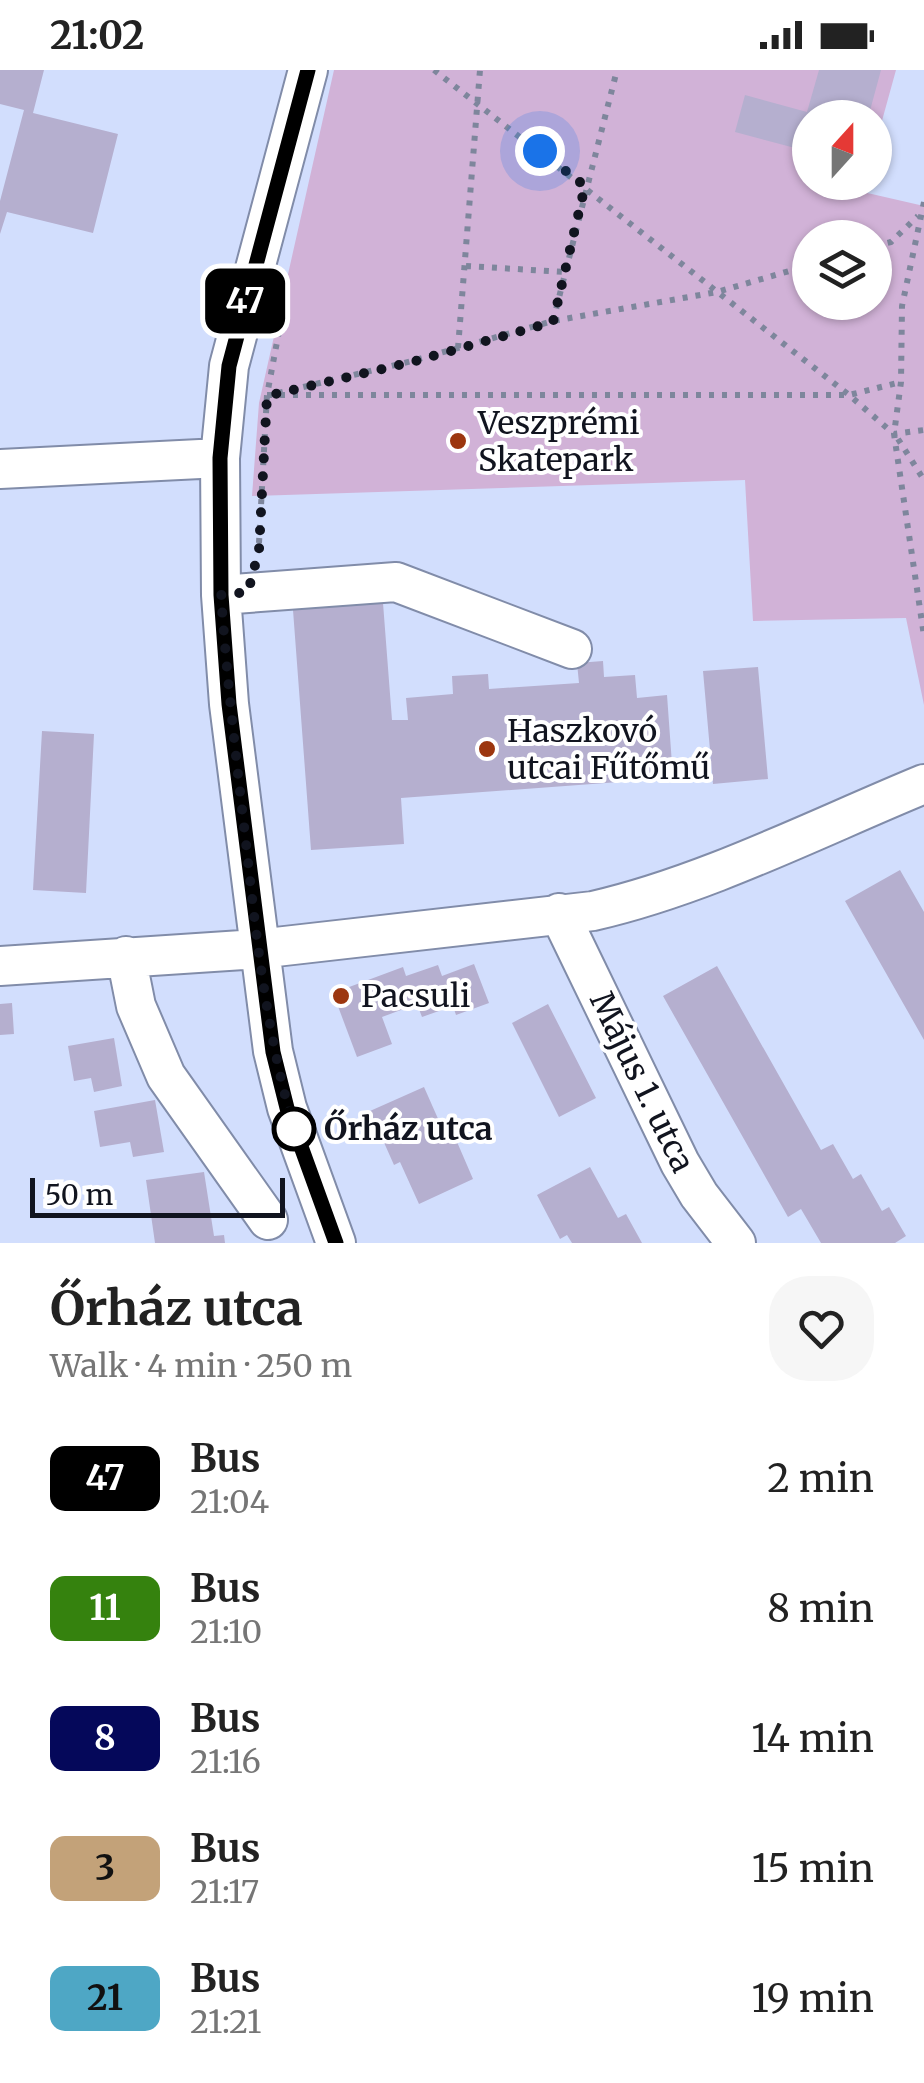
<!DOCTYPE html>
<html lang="en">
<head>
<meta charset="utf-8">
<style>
  body { margin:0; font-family:Merriweather,serif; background:#f6f6f6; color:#222; height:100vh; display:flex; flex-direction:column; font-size:38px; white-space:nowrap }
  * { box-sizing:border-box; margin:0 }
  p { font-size:32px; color:#767676 }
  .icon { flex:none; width:55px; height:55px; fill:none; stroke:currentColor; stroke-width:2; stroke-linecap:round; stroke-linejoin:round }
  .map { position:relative; height:1173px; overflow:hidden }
  .panel { display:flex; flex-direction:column; background:#fff; flex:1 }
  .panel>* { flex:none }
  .badge { padding:0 20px; border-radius:15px; font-size:35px; line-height:65px }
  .needle { width:65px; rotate:21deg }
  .fabs { position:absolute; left:792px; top:30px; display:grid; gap:20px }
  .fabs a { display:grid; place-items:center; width:100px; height:100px; border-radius:50%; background:#fff; box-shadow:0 2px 8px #0004; font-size:50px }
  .scale { position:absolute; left:30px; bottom:25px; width:255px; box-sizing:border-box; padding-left:10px; border:5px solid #11141f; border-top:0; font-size:28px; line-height:35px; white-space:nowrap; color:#11141f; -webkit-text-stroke:8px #fff; paint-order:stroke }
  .you { position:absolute; width:50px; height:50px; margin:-25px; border:8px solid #fff; border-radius:50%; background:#1a73e8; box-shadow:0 0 0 15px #1a73e833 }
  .map>.badge { position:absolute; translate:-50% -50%; box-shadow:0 0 0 5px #fff }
  .round { display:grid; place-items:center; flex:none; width:105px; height:105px; border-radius:40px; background:#f6f6f6 }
  .headline { display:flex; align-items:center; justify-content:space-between; height:170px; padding:0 50px }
  h1 { font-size:48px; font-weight:700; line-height:75px }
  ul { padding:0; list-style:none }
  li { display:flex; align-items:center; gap:30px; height:130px; padding:0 50px }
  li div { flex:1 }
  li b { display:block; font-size:38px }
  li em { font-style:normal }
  li .badge { min-width:110px; font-weight:700; text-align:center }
  .status { display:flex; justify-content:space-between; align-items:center; height:70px; padding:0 50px; background:#fff; direction:ltr }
  .status svg { height:28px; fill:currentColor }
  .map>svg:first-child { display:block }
  .green { fill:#d1b2d7; fill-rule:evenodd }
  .building { fill:#b5afcf }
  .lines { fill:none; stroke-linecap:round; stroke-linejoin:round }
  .minor-casing { stroke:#818ca9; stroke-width:42 }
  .path { stroke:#7e869c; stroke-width:6; stroke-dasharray:5 8; stroke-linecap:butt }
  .minor { stroke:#fff; stroke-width:38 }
  .line-casing { stroke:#fff; stroke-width:22 }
  .line { stroke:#000; stroke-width:15 }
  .walk { stroke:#11141f; stroke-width:10; stroke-dasharray:0 18 }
  .poi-dot { fill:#9c360f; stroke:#fff; stroke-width:4 }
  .stop-dot { fill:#fff; stroke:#000; stroke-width:5 }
  .labels { text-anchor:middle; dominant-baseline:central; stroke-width:8; stroke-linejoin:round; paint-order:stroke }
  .poi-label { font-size:32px; fill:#11141f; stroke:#fff; text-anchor:start }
  .street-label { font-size:32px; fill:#11141f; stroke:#fff }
  .stop-label { font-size:32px; font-weight:bold; fill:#11141f; stroke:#fff; text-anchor:start }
</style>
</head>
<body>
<div class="status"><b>21:02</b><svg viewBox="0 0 49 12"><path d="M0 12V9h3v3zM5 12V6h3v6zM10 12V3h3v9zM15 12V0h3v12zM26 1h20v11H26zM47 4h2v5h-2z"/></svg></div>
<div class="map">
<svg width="924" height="1173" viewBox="0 0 924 1173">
  <rect width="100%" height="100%" fill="#d2defd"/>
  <path class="green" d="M334 0H896L875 76V48H810V112L865 113 863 122 924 136V635L906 548 753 551 745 410 252 426 259 333ZM810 168H875V232H810Z"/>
  <path class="building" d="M0 0H44L33 43 118 64 93 163 7 142 0 164V131L24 40 0 34Z
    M819 0H881L868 48H810V82L735 62 745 25 807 42Z
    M383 533 392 650H408L406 628 453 624 452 606 488 604 489 619 579 613 577 593 603 591 604 607 635 605 637 628 667 625 673 708 401 728 404 774 311 780 293 540Z
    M758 597 768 709 713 714 703 601Z
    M42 661 94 664 86 823 33 820Z
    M900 800 924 842V970L845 831Z
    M474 894 489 933 456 945 453 936 422 947 417 934 382 947 392 974 357 987 333 923 403 897 406 906 438 895 442 906Z
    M717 896 821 1080 833 1074 853 1109 861 1104 882 1141 889 1137 906 1166 895 1173H821L801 1139 788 1147 663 926Z
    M12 933 14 964 0 965V934Z
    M548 934 596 1028 559 1047 512 953Z
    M114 968 122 1016 94 1022 91 1008 74 1011 68 976Z
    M424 1017 447 1069 454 1065 473 1109 419 1134 400 1092 394 1095 370 1041Z
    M155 1030 164 1082 133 1087 130 1072 100 1077 94 1041Z
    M590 1097 618 1148 626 1144 642 1173H572L567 1165 560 1169 537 1125Z
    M204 1102 214 1166 224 1165 225 1173H155L146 1110Z"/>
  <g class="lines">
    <defs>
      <path id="minor" d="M308 0 229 296 220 388 221 525 229 634 273 981 287 1038 336 1173
        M0 399 220 388
        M221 525 396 512 572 579
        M559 843 680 1093 699 1125 736 1173
        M126 886 136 936 166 1006 268 1150
        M0 896 258 879 593 841C706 815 817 758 924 714"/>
    </defs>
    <use href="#minor" class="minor-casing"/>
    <path class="path" d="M434 0 849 325 894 364 924 360
      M924 132 902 236 901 312 894 364 924 566
      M875 176 891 172 918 146
      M466 196 566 202
      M553 251 617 0
      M458 278 480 0
      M278 323 412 291 553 251 717 222 810 195
      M267 325H849L901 312
      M898 369 924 410
      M259 473 267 325 280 256"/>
    <use href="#minor" class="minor"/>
  </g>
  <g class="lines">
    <defs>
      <path id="line" d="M308 0 229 296 220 388 221 525 229 634 273 982 287 1038 336 1173"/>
    </defs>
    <use href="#line" class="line-casing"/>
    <use href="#line" class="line"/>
    <path class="walk" d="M294 1059C268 968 257 876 247 782 237 696 227 611 221 525L248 522 259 480 267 326 412 292 553 252 585 116 540 81"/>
  </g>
  <g class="poi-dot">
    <circle cx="458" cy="371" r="10"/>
    <circle cx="487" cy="679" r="10"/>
    <circle cx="341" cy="926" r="10"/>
  </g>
  <circle class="stop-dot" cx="294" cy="1059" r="20"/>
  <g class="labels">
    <g class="poi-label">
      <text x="478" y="353">Veszprémi<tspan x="478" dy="37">Skatepark</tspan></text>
      <text x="507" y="661">Haszkovó<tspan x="507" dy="37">utcai Fűtőmű</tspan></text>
      <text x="361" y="926">Pacsuli</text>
    </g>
    <g class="street-label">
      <text transform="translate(642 1012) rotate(64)">Május 1. utca</text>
    </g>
    <g class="stop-label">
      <text x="324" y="1059">Őrház utca</text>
    </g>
  </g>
</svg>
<div class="fabs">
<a><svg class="needle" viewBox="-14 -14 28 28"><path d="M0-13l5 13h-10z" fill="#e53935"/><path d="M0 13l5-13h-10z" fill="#767676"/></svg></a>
<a><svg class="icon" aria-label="layers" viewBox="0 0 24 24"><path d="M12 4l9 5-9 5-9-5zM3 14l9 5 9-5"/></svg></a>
</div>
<div class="scale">50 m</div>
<div class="you" style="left:540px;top:81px"></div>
<b class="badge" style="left:245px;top:231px;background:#000;color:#fff">47</b>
</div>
<section class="panel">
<div class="headline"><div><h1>Őrház utca</h1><p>Walk · 4 min · 250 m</p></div><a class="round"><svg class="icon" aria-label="heart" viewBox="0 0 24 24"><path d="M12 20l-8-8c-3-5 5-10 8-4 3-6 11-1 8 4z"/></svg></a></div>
<ul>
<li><span class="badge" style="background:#000;color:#fff">47</span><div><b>Bus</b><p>21:04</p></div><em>2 min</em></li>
<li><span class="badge" style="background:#35820e;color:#fff">11</span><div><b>Bus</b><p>21:10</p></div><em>8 min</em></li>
<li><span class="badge" style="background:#05085a;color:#fff">8</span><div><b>Bus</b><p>21:16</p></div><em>14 min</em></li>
<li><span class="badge" style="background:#c3a279;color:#111">3</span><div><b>Bus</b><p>21:17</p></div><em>15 min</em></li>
<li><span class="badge" style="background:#4ea7c5;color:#111">21</span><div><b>Bus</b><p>21:21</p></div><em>19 min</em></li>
</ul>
</section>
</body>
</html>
